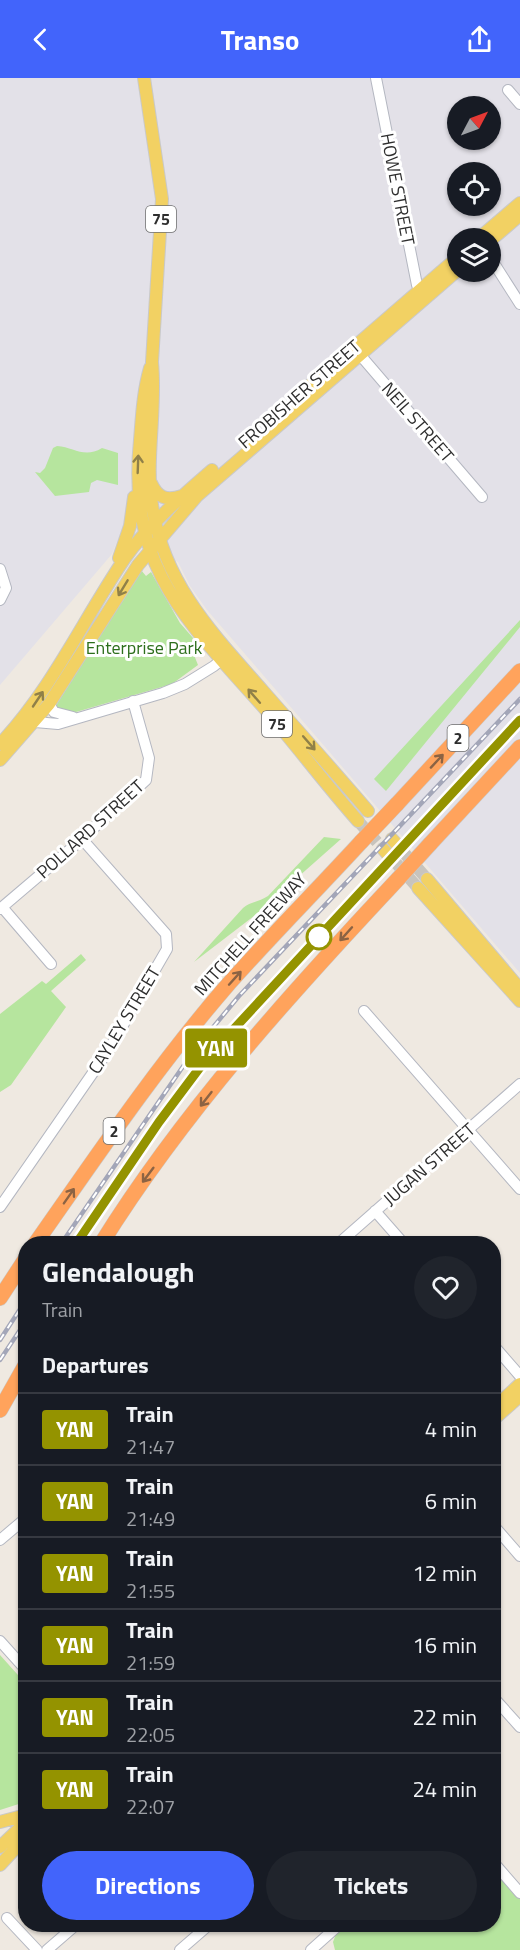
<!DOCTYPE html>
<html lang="en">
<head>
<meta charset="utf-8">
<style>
  body { margin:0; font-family:"Titillium Web",sans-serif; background:#20242c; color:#f1f3f6; height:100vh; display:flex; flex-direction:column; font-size:22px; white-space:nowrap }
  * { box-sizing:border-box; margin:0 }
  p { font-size:20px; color:#9ea1a6 }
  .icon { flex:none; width:33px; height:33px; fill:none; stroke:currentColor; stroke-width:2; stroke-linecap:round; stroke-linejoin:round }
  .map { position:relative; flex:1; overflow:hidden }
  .side { position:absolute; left:18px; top:1158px; width:483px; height:696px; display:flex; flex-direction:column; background:#171b24; border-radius:24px; box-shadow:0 2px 4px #0004 }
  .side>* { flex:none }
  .badge { padding:0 12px; border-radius:4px; font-size:21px; line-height:39px }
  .needle { width:39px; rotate:49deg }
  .controls { position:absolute; left:447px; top:18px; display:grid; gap:12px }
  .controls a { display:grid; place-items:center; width:54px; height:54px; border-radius:50%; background:#171b24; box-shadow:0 2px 4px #0004; font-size:30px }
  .map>.badge { position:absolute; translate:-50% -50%; box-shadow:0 0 0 3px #fff }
  h2 { padding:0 24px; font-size:22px; line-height:54px }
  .round { display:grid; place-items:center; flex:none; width:63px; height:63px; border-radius:32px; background:#20242c }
  .headline { display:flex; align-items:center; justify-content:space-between; height:102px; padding:0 24px }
  h1 { font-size:28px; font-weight:700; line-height:45px }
  .action { display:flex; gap:12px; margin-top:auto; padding:12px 24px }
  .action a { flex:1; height:69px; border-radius:36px; background:#4264fb; color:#fff; font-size:24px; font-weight:700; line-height:69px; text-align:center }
  .action a+a { background:#20242c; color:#f1f3f6 }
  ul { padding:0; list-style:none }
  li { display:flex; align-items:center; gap:18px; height:72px; padding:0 24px; border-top:2px solid #363941 }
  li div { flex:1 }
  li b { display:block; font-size:22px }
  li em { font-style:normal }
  li .badge { min-width:66px; font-weight:700; text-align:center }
  header { display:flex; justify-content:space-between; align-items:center; height:78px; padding:0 24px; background:#4264fb; color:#fff; font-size:27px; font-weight:700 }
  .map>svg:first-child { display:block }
  .industrial { fill:#e3e1e8; fill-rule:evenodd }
  .green { fill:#b6e59e }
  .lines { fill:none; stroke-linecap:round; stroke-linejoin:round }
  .major-tunnel { stroke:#c8c4bd; stroke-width:12; stroke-dasharray:12 6; stroke-linecap:butt }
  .minor-casing { stroke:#b4b7c1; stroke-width:12 }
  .major-casing { stroke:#c9c9c9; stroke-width:14 }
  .highway-casing { stroke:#c9c9c9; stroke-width:16 }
  .minor { stroke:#fff; stroke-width:10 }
  .major { stroke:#f2d163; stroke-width:12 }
  .highway { stroke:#ffa35c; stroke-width:15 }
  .rail-casing { stroke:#a3a6b8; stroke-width:4.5 }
  .rail { stroke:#fff; stroke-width:2; stroke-dasharray:7; stroke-linecap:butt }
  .highway-bridge-casing { stroke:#c9c9c9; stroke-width:16; stroke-linecap:butt }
  .highway-bridge { stroke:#ffa35c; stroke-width:15 }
  .oneway { stroke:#908048 }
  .oneway2 { stroke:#8c6343 }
  .line-casing { stroke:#fff; stroke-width:14 }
  .line { stroke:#949300; stroke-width:9 }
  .stop-dot { fill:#fff; stroke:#949300; stroke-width:3 }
  .labels { text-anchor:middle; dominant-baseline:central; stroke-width:6; stroke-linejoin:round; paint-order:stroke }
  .shield { fill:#fff; stroke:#6d6d6d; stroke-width:1.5 }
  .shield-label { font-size:16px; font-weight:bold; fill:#2e2e2e }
  .street-label { font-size:18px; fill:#2e2e2e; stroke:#fff }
  .park-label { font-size:18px; fill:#2c6e1b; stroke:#fff }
</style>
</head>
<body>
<header><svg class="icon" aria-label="back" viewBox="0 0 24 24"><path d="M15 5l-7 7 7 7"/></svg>Transo<svg class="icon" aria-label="share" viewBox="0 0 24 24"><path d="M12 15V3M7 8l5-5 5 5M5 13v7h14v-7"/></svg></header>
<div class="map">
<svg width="520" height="1872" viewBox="0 0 520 1872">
  <rect width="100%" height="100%" fill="#efe9e1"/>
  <path class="industrial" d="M0 0H520V895L207 532 190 508 178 484 121 454 112 476 0 607ZM458 28H490V62H458ZM458 94H490V128H458ZM458 160H490V194H458Z"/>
  <path class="green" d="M57 368C74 369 84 381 102 370L118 375V407L97 402 91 405 89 414 55 418 35 394 40 395 45 390 53 370Z
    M141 492 146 498 151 494 180 545 200 568 194 577 198 587 172 606 76 634 69 635 55 629Z
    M520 542V549L386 713 374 701Z
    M324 759 341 761 254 838 194 884 243 830C250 824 259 824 268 818Z
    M81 876 86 882 51 913 66 929 11 1007 0 1014V936L42 903 46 906Z
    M0 1577 26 1606 25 1724 0 1732Z
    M494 1791 520 1821V1872H335L333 1864 336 1856 347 1847 494 1846Z"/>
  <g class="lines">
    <path class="major-tunnel" d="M358 743 377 764
      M405 776 427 801
      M396 785 418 810"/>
    <defs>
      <path id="minor" d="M376 0 417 207 424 216
        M508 12 520 26
        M490 179 520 226
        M355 271 482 419
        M0 491 6 510 0 522
        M49 626 54 634 73 639
        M35 644 58 646 163 615 185 606 214 588 227 577
        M2 829 51 886
        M0 831 74 768 146 702 149 680 133 623
        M364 933 520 1111
        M0 1129 108 973 167 871 166 856 82 761
        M375 1133 404 1166
        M338 1166 520 1006
        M494 1268 520 1298
        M494 1448 520 1478
        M0 1462 26 1440
        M0 1563 26 1592
        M494 1620 520 1649
        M494 1785 520 1815
        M7 1840 37 1872
        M47 1872 77 1846
        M180 1872 210 1846
        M311 1872 340 1846"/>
      <path id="major" d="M144 0 162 121 152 284C157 334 144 384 153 433 166 509 215 558 263 613 298 653 333 692 368 733
        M479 160 520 125
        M490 163 520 137
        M150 290C143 314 142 338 140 362 127 491 187 542 265 631 297 668 326 707 358 743
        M293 322 458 179
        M151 405C158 420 166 423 182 418
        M119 480 130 448 134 419
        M0 666C52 611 83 542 125 480 149 446 181 419 212 392
        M0 682 49 626 138 487 197 418 458 192
        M392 761 399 769
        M383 771 390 779
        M427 801 520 911
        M418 810 520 923
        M494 1330 520 1306
        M494 1341 520 1318
        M0 1744 26 1737
        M0 1769 26 1744
        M0 1787 26 1759"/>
      <path id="highway" d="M397 726 520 593
        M430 766 520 669
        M35 1166C96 1079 156 990 225 910 269 860 316 813 361 764
        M101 1166C183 1034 292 914 398 801
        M0 1220 26 1180
        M0 1332 26 1286"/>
    </defs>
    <use href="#minor" class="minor-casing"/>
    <use href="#major" class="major-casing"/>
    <use href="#highway" class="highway-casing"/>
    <use href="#minor" class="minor"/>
    <use href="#major" class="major"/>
    <use href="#highway" class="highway"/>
    <defs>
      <path id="rail" d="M61 1166 195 971 239 918 520 621
        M76 1166 159 1044 207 980 520 642
        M0 1262 26 1222
        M0 1282 26 1243"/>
    </defs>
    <use href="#rail" class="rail-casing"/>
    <use href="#rail" class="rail"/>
    <defs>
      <path id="highway-bridge" d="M361 764 397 726
        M398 801 430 766"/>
    </defs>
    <use href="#highway-bridge" class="highway-bridge-casing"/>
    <use href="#highway-bridge" class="highway-bridge"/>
  </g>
  <defs><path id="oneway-shaft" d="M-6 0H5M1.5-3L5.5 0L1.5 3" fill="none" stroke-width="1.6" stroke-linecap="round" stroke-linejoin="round" transform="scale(1.5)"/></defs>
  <g class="oneway">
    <use href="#oneway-shaft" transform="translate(138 386) rotate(-88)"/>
    <use href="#oneway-shaft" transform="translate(123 510) rotate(121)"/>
    <use href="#oneway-shaft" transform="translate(254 618) rotate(-131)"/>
    <use href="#oneway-shaft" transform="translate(38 621) rotate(-56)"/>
    <use href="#oneway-shaft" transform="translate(309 665) rotate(49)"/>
  </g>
  <g class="oneway2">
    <use href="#oneway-shaft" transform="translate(437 683) rotate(-47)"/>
    <use href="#oneway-shaft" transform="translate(346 856) rotate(132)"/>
    <use href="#oneway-shaft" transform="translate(235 900) rotate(-48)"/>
    <use href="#oneway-shaft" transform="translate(206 1021) rotate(128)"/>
    <use href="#oneway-shaft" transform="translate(148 1097) rotate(127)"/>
    <use href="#oneway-shaft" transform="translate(69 1118) rotate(-55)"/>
  </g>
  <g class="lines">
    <defs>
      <path id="line" d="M76 1166 159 1044 207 980 520 642"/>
    </defs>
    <use href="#line" class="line-casing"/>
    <use href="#line" class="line"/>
  </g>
  <circle class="stop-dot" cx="319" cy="859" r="12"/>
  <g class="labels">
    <g class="shield">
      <rect x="146" y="128" width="30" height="26" rx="4.5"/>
      <rect x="262" y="633" width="30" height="26" rx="4.5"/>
      <rect x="447.5" y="647" width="21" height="26" rx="4.5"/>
      <rect x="103.5" y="1040" width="21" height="26" rx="4.5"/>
    </g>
    <g class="shield-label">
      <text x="161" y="141">75</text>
      <text x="277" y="646">75</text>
      <text x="458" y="660">2</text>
      <text x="114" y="1053">2</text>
    </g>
    <g class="street-label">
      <text transform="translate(398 111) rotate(79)">HOWE STREET</text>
      <text transform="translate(299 316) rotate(-41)">FROBISHER STREET</text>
      <text transform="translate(418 344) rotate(49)">NEIL STREET</text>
      <text transform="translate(90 751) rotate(-42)">POLLARD STREET</text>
      <text transform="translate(250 856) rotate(-48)">MITCHELL FREEWAY</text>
      <text transform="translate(124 942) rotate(-59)">CAYLEY STREET</text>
      <text transform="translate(429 1086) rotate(-41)">JUGAN STREET</text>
    </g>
    <g class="park-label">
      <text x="144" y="569">Enterprise Park</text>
    </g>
  </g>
</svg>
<div class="controls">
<a><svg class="needle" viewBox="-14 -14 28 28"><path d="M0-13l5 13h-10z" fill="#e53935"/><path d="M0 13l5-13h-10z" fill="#9ea1a6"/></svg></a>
<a><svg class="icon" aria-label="locate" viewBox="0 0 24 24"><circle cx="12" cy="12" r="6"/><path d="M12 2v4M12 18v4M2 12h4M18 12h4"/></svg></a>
<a><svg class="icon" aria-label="layers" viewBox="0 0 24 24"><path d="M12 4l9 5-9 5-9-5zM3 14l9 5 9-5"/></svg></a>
</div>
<b class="badge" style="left:216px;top:970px;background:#949300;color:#fff">YAN</b>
<section class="side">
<div class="headline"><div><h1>Glendalough</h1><p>Train</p></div><a class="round"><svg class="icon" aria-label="heart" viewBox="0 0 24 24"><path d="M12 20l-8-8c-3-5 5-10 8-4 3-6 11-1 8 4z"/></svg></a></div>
<h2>Departures</h2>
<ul>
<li><span class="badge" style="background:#949300;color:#fff">YAN</span><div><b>Train</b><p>21:47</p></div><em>4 min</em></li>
<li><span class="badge" style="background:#949300;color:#fff">YAN</span><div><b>Train</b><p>21:49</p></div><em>6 min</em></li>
<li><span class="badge" style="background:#949300;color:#fff">YAN</span><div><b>Train</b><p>21:55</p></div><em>12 min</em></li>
<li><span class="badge" style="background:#949300;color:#fff">YAN</span><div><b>Train</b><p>21:59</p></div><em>16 min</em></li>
<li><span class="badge" style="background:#949300;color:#fff">YAN</span><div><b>Train</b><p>22:05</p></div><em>22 min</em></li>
<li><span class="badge" style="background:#949300;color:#fff">YAN</span><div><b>Train</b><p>22:07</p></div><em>24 min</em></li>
</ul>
<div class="action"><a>Directions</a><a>Tickets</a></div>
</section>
</div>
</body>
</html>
